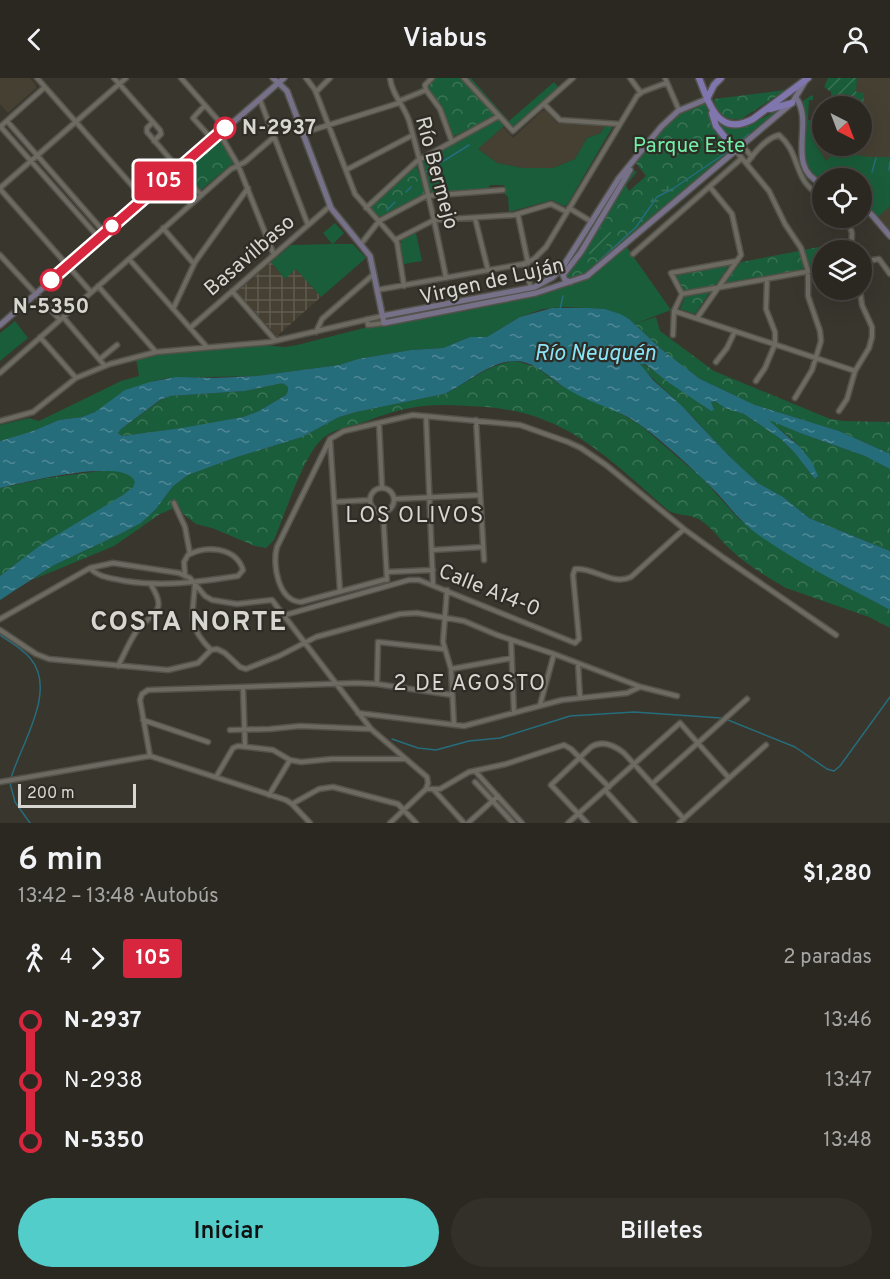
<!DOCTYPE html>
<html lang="es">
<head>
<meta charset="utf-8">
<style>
  body { margin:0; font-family:Overpass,sans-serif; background:#33302a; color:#f1f3f6; height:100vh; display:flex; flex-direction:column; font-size:22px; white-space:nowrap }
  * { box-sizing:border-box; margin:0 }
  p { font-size:20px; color:#a6a6a5 }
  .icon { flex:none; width:33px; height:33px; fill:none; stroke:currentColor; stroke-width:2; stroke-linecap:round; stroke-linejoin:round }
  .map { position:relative; height:745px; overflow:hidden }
  .sheet { display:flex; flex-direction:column; background:#2b2822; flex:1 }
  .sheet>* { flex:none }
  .badge { padding:0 12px; border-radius:4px; font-size:21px; line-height:39px }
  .needle { width:39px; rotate:138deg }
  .tools { position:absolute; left:812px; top:18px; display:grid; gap:12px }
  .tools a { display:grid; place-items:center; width:60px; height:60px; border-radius:50%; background:#2b2822; box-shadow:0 6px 24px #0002,0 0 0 2px #474440; font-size:30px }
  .scale { position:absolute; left:18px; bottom:15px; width:118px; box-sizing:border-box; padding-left:6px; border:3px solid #d7d6d1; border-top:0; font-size:16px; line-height:21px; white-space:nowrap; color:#d7d6d1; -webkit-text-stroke:4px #2f2c25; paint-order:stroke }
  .map>.badge { position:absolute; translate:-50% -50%; box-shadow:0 0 0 3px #fff }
  .legs { display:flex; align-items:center; gap:9px; height:66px; padding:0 18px; font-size:20px }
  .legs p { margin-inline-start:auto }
  .overview { display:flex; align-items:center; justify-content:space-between; height:102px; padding:0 18px }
  h1 { font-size:33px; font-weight:600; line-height:45px }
  .action { display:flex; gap:12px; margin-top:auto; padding:12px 18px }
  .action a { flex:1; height:69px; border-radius:36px; background:#53cdca; color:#111; font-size:24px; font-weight:600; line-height:69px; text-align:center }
  .action a+a { background:#33302a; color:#f1f3f6 }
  ul { padding:0 18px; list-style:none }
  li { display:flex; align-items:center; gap:21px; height:60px; font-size:22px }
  li i { display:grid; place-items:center; width:9px; height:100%; margin:0 8px; background:currentColor }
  li i::after { content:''; width:15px; height:15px; margin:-8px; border:4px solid; border-radius:50%; background:#2b2822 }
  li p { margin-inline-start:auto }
  li:first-child i { background:linear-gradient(#0000 50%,currentColor 0) }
  li:last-child i { background:linear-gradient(currentColor 50%,#0000 0) }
  header { display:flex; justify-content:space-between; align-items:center; height:78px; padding:0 18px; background:#2b2822; font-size:27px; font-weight:600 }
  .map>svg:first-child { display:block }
  .built { fill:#454032 }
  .industrial { fill:url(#industrial-grid) }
  .grass { fill:#1a5d3a }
  .forest { fill:url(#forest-crowns) }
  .wetland { fill:url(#wetland-marsh) }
  .garden { fill:url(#garden-furrows) }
  .water { fill:url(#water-ripples); fill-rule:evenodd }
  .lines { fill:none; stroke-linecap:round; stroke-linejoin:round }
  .stream { stroke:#266d7c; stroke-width:1.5 }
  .street-casing { stroke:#53524a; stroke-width:7 }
  .secondary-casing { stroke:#53524a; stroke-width:8 }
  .primary-casing { stroke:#53524a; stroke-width:9 }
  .street { stroke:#6d6a61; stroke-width:4 }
  .secondary { stroke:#767088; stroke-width:5 }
  .primary { stroke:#7f76ae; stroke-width:6 }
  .line-1-casing { stroke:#fff; stroke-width:14 }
  .line-1 { stroke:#d7263d; stroke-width:9 }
  .stop-1-dot { fill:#fff; stroke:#d7263d; stroke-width:3 }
  .labels { text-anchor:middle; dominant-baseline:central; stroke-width:4.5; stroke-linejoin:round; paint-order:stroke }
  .stop-label { font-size:21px; font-weight:bold; fill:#d7d6d1; stroke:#2f2c25; text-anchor:start }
  .park-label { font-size:21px; fill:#71eea7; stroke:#2f2c25 }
  .street-label { font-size:21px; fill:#d7d6d1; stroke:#2f2c25 }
  .water-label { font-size:22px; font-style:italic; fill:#8ae4f8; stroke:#2f2c25 }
  .neighbourhood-label { font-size:22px; letter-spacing:1.5px; fill:#d7d6d1; stroke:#2f2c25 }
  .district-label { font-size:27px; font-weight:bold; letter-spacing:1.5px; fill:#d7d6d1; stroke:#2f2c25 }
</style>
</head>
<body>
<header><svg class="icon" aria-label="back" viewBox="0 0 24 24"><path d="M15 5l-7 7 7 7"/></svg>Viabus<svg class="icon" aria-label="person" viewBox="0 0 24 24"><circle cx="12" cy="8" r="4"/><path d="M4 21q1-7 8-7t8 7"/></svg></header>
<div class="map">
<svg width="890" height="745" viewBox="0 0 890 745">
  <defs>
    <pattern id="industrial-grid" width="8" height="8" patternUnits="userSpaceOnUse" patternTransform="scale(1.5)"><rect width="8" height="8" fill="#454032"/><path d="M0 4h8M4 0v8" fill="none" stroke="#5f5b4f"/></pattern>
    <pattern id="forest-crowns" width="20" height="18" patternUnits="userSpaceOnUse" patternTransform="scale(1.5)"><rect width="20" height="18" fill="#1a5d3a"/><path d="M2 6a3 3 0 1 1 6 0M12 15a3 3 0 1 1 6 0" fill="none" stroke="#3b7455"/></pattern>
    <pattern id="wetland-marsh" width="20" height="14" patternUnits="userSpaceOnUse" patternTransform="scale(1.5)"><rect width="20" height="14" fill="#1a5d3a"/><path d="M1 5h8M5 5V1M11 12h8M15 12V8" fill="none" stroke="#3b7455"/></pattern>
    <pattern id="garden-furrows" width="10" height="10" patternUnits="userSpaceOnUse" patternTransform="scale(1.5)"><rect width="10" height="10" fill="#1a5d3a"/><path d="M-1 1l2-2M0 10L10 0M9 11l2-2" fill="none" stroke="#3b7455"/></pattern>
    <pattern id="water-ripples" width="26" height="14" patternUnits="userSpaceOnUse" patternTransform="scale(1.5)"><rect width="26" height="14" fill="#266d7c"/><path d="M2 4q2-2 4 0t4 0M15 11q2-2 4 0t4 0" fill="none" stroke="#4f8893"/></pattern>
  </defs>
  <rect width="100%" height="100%" fill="#39362e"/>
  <path class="built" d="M0 0H30L36 7V10L8 35 0 26Z
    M857 0H890V152L872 131 861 100H841L823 79 813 62V42L822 43V68H861V28H836V22L855 17Z
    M542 33H546L557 45 605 48 601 55 587 60 575 81 553 90H523L497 85 478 71 503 49 513 60Z"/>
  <path class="industrial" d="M271 184 284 200 296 190 321 219 277 258 238 215V212L253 201 254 199Z"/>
  <path class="grass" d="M468 0H471L509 43 554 4 559 10 514 50Z
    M811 17 813 18V22H809L808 42H813V62L826 83 834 75 839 77 844 75 869 79H890V128L876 141V138L861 124V100H822V105C798 88 807 62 805 37 805 33 801 26 803 23 804 22 811 18 811 17Z
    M498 42 504 48 478 71 497 85 523 90H553L575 81 587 60 601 55 605 48H611L612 50 567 127 564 128 552 122 509 134 508 118 505 117 504 107H490L488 111 433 115 430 113 422 83Z
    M335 145 344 155 333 166H353L366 180 321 219 296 191 285 201 271 184 291 167 332 166 323 155Z
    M416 155 422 183 404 186 400 166 402 162Z
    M626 168 671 232 634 246 629 241 605 231 564 229 543 231 520 239 487 259H470L443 270 411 272 358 281 339 287 257 298 168 300 150 304 95 334 82 339 59 342 33 353 0 363V347L29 340 39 343 121 303 139 298 136 281 157 277 261 267 284 269 297 267 368 249 544 216 589 199Z
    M15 243 28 260 0 283V255Z"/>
  <path class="forest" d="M434 0H461L493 35V39L452 59 441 30 426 10 427 7Z
    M786 12 741 41C727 43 716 36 714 21Z
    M705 25 712 44 732 72 590 194 569 203 565 198 632 92 637 94 626 107 629 113 646 98 636 85C654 59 673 32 705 25Z
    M784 29 736 69 720 51 716 40C735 59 765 38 784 29Z
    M218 60 221 61 234 84 201 112 184 92Z
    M416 87 426 115 378 140 370 129Z
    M850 163 849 172H822V188L812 190 808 188 803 172Z
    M799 173 804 188 802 192 724 205 741 184Z
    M729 187 715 208 684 213 675 198Z
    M710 214 695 236 680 231 685 219Z
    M656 239 660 253 714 293 830 341 843 343 890 344V376L839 353 755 327 700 301 661 271 634 246Z
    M516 283 536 289 559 306 611 330 639 346 702 400 739 441 754 453 804 485 890 532V550L869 539 786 510C767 499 747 487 731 472 721 463 712 449 700 442 691 436 679 438 669 433 630 400 592 360 544 342 520 332 494 329 468 328 430 325 405 328 370 342 352 349 334 349 320 363 302 382 285 436 274 462L266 470 255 468 212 450 196 446 183 436 179 428 160 436 114 468 32 502 54 487 120 456 141 445 156 431 173 408 188 397 237 379 302 359 339 339 356 334 444 316C469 305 488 285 516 283Z
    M642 285 711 333 713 330 711 324 715 323 725 330 744 336 781 361 794 374 815 401 817 400C811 375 789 356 767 343V340L800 355 865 378 890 391V473L809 440 783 419 758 405 728 377 692 338 640 288Z
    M283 305 288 308V313L286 317 259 333 243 339 193 349 122 358 118 355 121 351 161 322 170 318 245 313Z
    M107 392C117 393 128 392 135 401V406C119 429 70 449 45 465 29 475 16 489 0 498V410L47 400Z"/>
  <path class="wetland" d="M677 107 673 117 654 128 640 143 643 133 661 109Z"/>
  <path class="garden" d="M828 0H857L856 14 864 15 863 30 843 22 839 24 838 28H832L831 14 824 9Z
    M601 149 612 155 613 158 596 180 585 173Z"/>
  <path class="water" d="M552 230H588L605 231 620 236 629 241 661 271 700 301 755 327 839 353 890 376V391L865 378 800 355 767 341 800 369 812 384 818 398 815 401 794 374 781 361 744 336 725 330 715 323 711 324 714 332 711 333 668 304 645 286H640L653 302 681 327 728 377 758 405 783 419 809 440 890 473V532C844 507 794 484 752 452 737 440 727 425 714 412 691 389 665 365 639 346 617 330 591 326 569 312 553 303 538 285 518 283 490 282 469 305 444 316L356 334 339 339 302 359 237 379 188 397 173 408 156 431 141 445 120 456 54 487 0 522V498L42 466 123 417 133 409 135 404C126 378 23 405 0 410V363L33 353 59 342 82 339 95 334 125 312 150 304 176 299 215 300 257 298 339 287 358 281 411 272 443 270 470 259H487L520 239ZM283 305 288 309V313L286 317 259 333 243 339 182 350 122 358 118 355 121 351 160 322 170 318 245 313Z"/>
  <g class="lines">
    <path class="stream" d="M736 67 749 56
      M889 92 890 84
      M426 94 469 67
      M872 94 876 80
      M406 114 411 109
      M387 132 395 124
      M599 183 636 149 657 119 674 110 730 72
      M560 231 563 218
      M0 557C10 564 22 570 30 580 58 612 21 666 11 700
      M728 642 795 669 827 691 834 693 840 688 890 619
      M392 661 418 670 436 672 469 663 500 660 570 638 634 634 721 640
      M10 705 15 724 30 745"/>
    <defs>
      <path id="street" d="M37 0 144 121
        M114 0 160 52 161 56 154 63
        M181 0 225 50
        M306 0 315 12 355 116 397 164 404 208
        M390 0C392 18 406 29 410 46 424 97 436 148 446 200
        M464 0 513 53 573 0
        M630 0 641 15
        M665 0 679 32
        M426 12 440 31 452 64
        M426 12 425 7 432 0
        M316 14 330 0
        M260 22 308 147
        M399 23 426 12
        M544 26 560 42 619 46
        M205 27 193 40 212 61
        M7 43 105 155
        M153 44 147 50V54L201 117
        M0 48 99 160
        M1 48 45 9
        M303 55 399 25
        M220 56 238 87 274 177
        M742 67 752 79
        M736 73 769 113 785 146 801 170 808 193V218L820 253 821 263 812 292 795 320
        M747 85C755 74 766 60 779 57 794 70 794 83 802 99 806 108 814 114 822 119
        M346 92 413 57
        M0 110 126 0
        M0 111 91 214
        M366 130 417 83 499 38
        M569 130 592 144
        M518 137 528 185
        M475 140 488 192
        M847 140 852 155 851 172
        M163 150 194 186
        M395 162 434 142 514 137 551 126 567 134
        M361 166 379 143 426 118 503 112
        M633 176 742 80
        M0 177 60 242
        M129 181 206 268
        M861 184 879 181 890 196
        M524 186 531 210
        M98 208 156 274
        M377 212 523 186 534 181 546 169 637 18 642 14 666 5
        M232 213 275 262
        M682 216 822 191
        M173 231 195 184 248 110
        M674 233 855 293
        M63 239 105 288
        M697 240 741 177 732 136 710 109
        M367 241 368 247 384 245
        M190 250 330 128
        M316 254 322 241 374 196
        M673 257 674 233 682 216 671 195 737 183
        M40 259 76 300
        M100 281 117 267
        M716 284 727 270 735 253
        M0 295 231 91 245 84 274 59
        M756 303 765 290 775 266V254L766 231 767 201
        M839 333 847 321 855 293 869 270 872 259V249L862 227 860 212
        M426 338 433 506
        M476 342 484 482
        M0 343 33 334 76 300 110 286 156 274 270 264 382 238
        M379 345 382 409
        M330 361 340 513
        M370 422a12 12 0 1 1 24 0a12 12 0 1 1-24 0Z
        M395 421 480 417
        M334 424 370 422
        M174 425 185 449 190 476
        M383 434 387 502
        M432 472 483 469
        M90 490C99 500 112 500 125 503 163 509 199 504 238 498L243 492C236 469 206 467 188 477L184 484 185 497
        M387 494 433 492
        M387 501 301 524C278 523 272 486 277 469L330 361 344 353 413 337 520 347 568 364 581 370 606 387 684 451 724 480 836 557
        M195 505C193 538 186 547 211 572
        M447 512 443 564 451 591 454 647
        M285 537 409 502H419L575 565 579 561 573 497 575 491C594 489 612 508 631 499L684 451
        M0 541 90 490 113 485 179 495 190 500 205 518 212 522 237 526 272 522 371 651 427 699 428 705 426 711 390 745
        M0 552 36 576 49 581 168 592 198 585 211 572 217 571 225 575 240 589 246 591 279 578 316 559 400 536 417 535 464 543 497 557 554 576 641 609 677 618
        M511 562 514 635
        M578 585 580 620
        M118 588C124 577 129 564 136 554 151 534 169 535 151 507
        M451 591 512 580
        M377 606 378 564 443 571
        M243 609 245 668
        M540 627 554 576
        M358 635 464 648 562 622 627 615 640 609
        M143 642 208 664
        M230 652 270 651 300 648 370 651
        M150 678 140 622 142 616 148 612 357 605 377 606 452 617
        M475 693 522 745
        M216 699 233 670 238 668 273 672 290 682
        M0 704 150 678 286 722 292 726 310 745
        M475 704 513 745
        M652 706 747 621
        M426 711H440L469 694 506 686 564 667 571 671 609 709
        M434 712 464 745
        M605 712 635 745
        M269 717 290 682 301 684 332 681H406
        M292 726 319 711 333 709 398 726 416 745
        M468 745 498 718
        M568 745 680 645 729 700
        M587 745 551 707 591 669C602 662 614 667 624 675L684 741
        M679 745 766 667"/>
      <path id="secondary" d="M273 0 287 13 331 130 370 178 384 245 536 215 587 198 792 25 806 2
        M796 20C815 45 784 89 822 106
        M861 127 872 137 890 158
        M571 204 565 202 563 197 581 174 630 92
        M382 238 535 209 553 199 564 187 619 100 661 49 678 33 707 21
        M0 247 284 0"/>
      <path id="primary" d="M699 0C709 25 718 60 753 41L808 0
        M707 21 714 7 721 0
        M770 31 792 25
        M712 35 716 48 736 73"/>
    </defs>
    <use href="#street" class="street-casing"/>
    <use href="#secondary" class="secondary-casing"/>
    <use href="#primary" class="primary-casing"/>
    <use href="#street" class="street"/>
    <use href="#secondary" class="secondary"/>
    <use href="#primary" class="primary"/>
  </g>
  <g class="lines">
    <defs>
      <path id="line-1" d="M51 202 225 50"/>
    </defs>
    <use href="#line-1" class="line-1-casing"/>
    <use href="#line-1" class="line-1"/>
  </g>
  <g class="stop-1-dot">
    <circle cx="225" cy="50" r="10"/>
    <circle cx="112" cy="148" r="8"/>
    <circle cx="51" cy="202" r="10"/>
  </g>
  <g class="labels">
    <g class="stop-label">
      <text x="242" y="50">N-2937</text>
      <text x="51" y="229" text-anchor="middle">N-5350</text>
    </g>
    <g class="park-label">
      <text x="689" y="68">Parque Este</text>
    </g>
    <g class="street-label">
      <text transform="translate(436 95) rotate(75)">Río Bermejo</text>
      <text transform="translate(250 178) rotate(-41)">Basavilbaso</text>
      <text transform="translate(492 204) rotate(-13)">Virgen de Luján</text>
      <text transform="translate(489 513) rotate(22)">Calle A14-0</text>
    </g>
    <g class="water-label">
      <text x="595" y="276">Río Neuquén</text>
    </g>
    <g class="neighbourhood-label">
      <text x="415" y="438">LOS OLIVOS</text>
      <text x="470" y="606">2 DE AGOSTO</text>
    </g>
    <g class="district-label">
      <text x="189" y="545">COSTA NORTE</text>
    </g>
  </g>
</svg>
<div class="tools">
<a><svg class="needle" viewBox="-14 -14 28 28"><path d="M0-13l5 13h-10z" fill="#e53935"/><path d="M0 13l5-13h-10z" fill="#a6a6a5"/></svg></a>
<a><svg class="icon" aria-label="locate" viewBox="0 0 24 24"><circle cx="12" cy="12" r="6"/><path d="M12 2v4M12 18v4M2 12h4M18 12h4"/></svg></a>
<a><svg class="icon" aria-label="layers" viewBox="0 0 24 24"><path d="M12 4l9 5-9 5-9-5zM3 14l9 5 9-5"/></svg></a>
</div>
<div class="scale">200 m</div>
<b class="badge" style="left:164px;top:103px;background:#d7263d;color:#fff">105</b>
</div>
<section class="sheet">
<div class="overview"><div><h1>6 min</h1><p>13:42 – 13:48 · Autobús</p></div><b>$1,280</b></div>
<div class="legs"><svg class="icon" aria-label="walk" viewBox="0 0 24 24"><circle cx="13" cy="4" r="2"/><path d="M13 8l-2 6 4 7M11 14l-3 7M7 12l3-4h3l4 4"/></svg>4<svg class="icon" aria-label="forward" viewBox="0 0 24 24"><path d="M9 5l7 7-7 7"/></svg><b class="badge" style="background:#d7263d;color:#fff">105</b><p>2 paradas</p></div>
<ul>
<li><i style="color:#d7263d"></i><b>N-2937</b><p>13:46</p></li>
<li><i style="color:#d7263d"></i><span>N-2938</span><p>13:47</p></li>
<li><i style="color:#d7263d"></i><b>N-5350</b><p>13:48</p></li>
</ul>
<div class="action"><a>Iniciar</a><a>Billetes</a></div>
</section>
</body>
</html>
